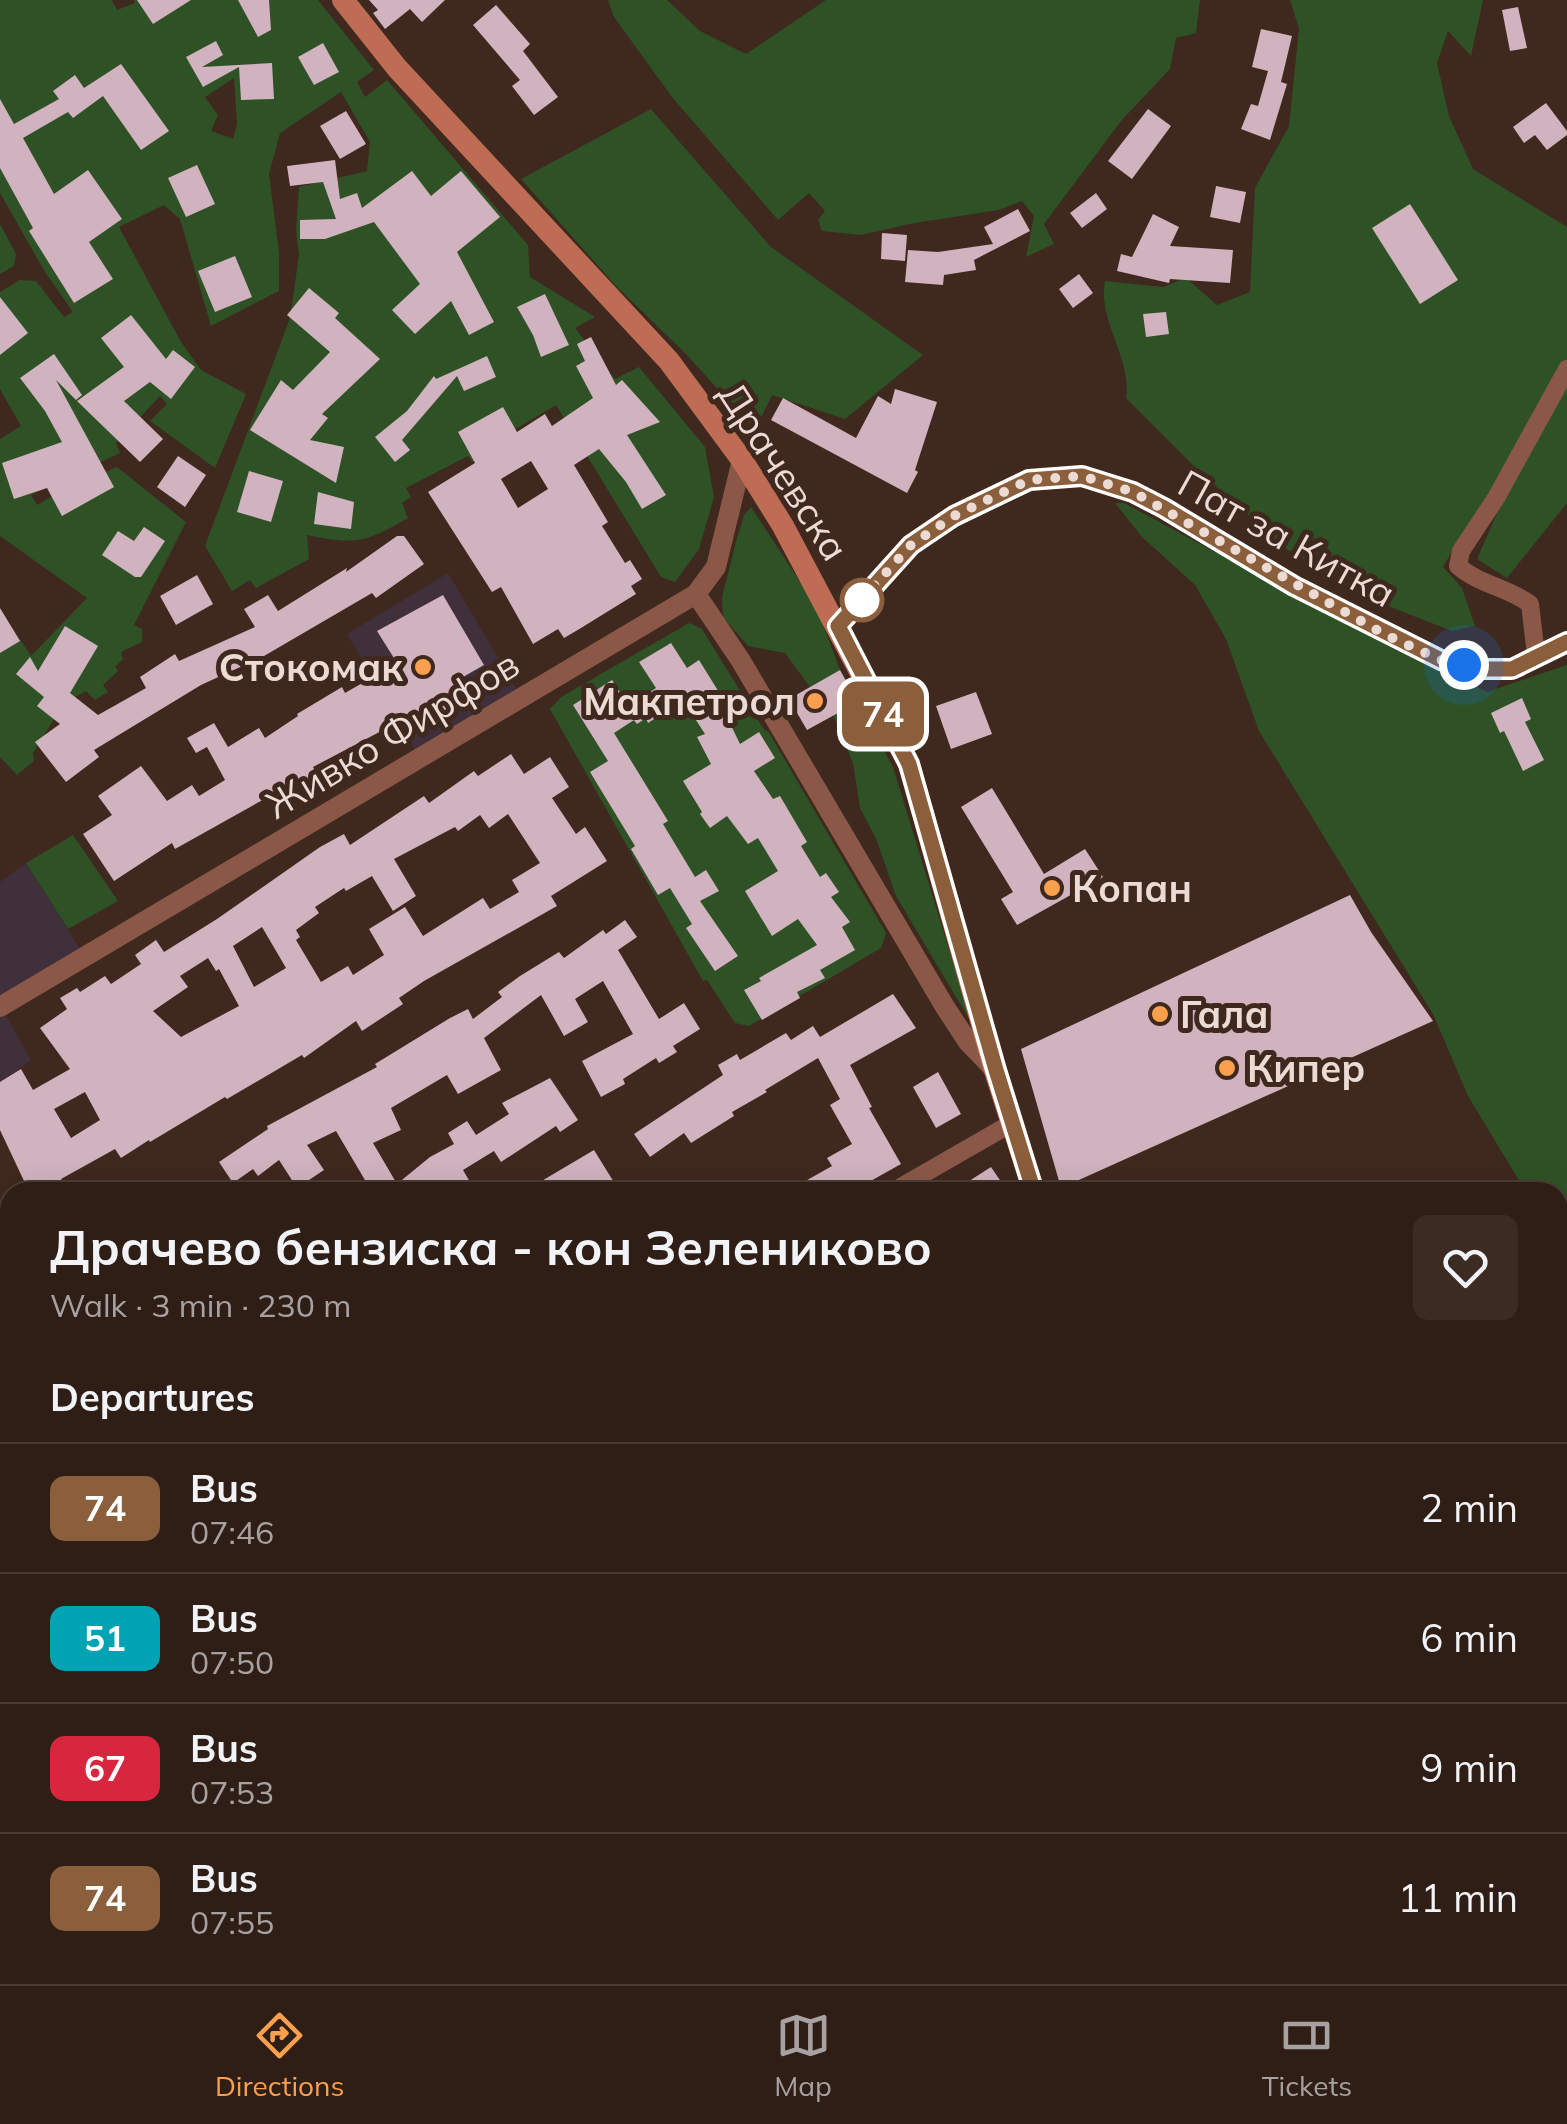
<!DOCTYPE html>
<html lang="en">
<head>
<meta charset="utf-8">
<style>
  body { margin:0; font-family:Mulish,sans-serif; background:#3b2b23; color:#f1f3f6; height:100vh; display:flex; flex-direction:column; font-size:38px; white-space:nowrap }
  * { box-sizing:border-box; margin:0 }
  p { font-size:32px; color:#a7a2a1 }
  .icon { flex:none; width:55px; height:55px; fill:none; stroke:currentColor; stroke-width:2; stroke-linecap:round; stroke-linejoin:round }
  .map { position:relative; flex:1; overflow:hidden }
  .side { position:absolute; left:0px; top:1182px; width:1568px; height:802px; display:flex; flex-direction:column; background:#2f1e16; border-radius:30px 30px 0 0; box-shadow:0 10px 40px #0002,0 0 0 2px #4a3c35 }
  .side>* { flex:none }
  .badge { padding:0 20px; border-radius:15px; font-size:35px; line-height:65px }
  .you { position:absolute; width:50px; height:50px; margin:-25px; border:8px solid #fff; border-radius:50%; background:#1a73e8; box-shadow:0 0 0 15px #1a73e833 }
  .map>.badge { position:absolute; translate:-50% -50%; box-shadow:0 0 0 5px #fff }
  h2 { padding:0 50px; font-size:38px; line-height:90px }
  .round { display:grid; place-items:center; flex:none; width:105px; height:105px; border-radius:15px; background:#3b2b23 }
  .summary { display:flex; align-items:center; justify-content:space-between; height:170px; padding:0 50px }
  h1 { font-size:48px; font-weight:700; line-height:75px }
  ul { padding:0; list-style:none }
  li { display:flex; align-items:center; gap:30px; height:130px; padding:0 50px; border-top:2px solid #4a3c35 }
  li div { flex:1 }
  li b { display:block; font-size:38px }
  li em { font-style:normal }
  li .badge { min-width:110px; font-weight:700; text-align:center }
  .dock { display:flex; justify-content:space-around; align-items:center; height:140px; border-top:2px solid #4a3c35; background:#2f1e16; font-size:28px; color:#a7a2a1 }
  .dock a { display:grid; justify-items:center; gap:5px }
  .dock .current { color:#f99f4d }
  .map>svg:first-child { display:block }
  .commercial { fill:#40303c }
  .green { fill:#2e5225; fill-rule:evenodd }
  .building { fill:#d1b2bf; fill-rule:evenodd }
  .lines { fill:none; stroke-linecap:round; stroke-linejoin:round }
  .minor { stroke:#8b5848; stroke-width:18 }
  .tertiary { stroke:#8b5848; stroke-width:20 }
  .secondary { stroke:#be6d54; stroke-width:22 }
  .line-casing { stroke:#fff; stroke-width:22 }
  .line { stroke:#8b5e3c; stroke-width:15 }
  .walk { stroke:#ebdbd4; stroke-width:10; stroke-dasharray:0 18 }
  .stop-dot { fill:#fff; stroke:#8b5e3c; stroke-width:5 }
  .poi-dot { fill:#f99f4d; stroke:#3f281e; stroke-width:4 }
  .labels { text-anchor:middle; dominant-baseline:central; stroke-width:10; stroke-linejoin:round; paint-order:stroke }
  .street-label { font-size:38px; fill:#ebdbd4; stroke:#3f281e }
  .poi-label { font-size:38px; font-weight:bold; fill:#ebdbd4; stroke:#3f281e; text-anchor:start }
</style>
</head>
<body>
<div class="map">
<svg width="1567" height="1984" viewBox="0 0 1567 1984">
  <rect width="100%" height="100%" fill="#3f281e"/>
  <path class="commercial" d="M448 573 521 697 419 757 347 634Z
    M26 863 85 957 1 1007 31 1060 0 1083V882Z
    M10 1458V1583L0 1589V1465Z
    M1567 1498V1970L1558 1974V1505Z
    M0 1633 10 1650V1836L0 1843Z
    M1390 1975H1554L1533 1984H1395Z"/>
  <path class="green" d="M0 0H112L117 10 135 3 134 0H318L374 70 357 82 365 97 387 80 528 245 530 277 595 317 575 328 615 379 639 367 705 447 714 497 699 549 675 582 661 577 556 405 514 430 517 435 472 462 468 456 406 488 411 497 402 503 408 518C365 543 356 545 307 535L309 559 256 588 250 580 232 591 205 546 290 318 299 255 296 230 299 187 367 171 370 142 341 92 280 133 269 174 279 252V291L211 326 180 219 164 205 119 227 181 342 201 370 246 394 215 468 150 421 167 404 160 396 116 443 120 453 31 495 37 505 59 492 117 467 186 522 134 625 142 629V642L121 652 123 659 115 667 118 671 103 685 108 692 95 700 86 691 64 703 33 753 34 761 17 775 0 757V609L31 656 87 598 0 536V439L21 426 0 389V292L20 280 36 281 64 317 73 312 45 272 0 193ZM234 78 237 124 233 139 211 131 218 115 205 97Z
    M608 0H667L700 31 746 54 826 0H1200L1196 33 1176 38 1170 69 1121 121 1044 224 1054 244 1026 257 1034 216 1022 201 999 210 914 223 861 235 822 231 818 220 825 211 809 193 778 220 672 97 614 17Z
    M1290 0H1483L1471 56 1448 31 1437 63 1449 116 1473 169 1567 227V503L1507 578 1477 559 1501 504 1459 539 1443 567 1462 588 1475 626 1452 631 1393 608 1286 549 1201 473 1126 398C1132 358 1097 320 1105 281L1163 287 1186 278 1217 305 1250 292 1255 188 1289 126 1299 29Z
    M651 109 771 247 923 355 845 419 772 395 755 430 685 353 616 286 521 179Z
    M0 224 16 254 14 266 0 274Z
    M1115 503H1124L1355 627 1487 692 1567 665V1259L1558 1244V1192H1526L1468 1096 1433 1014 1259 731 1226 639 1195 585 1142 537Z
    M751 507 817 608 840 670 810 687 785 653 748 646 723 617 722 597 737 538 744 515Z
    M689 623 702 629 765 731H768L886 933 881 948 749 1026 735 1023 707 980 703 981 550 709 561 697Z
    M858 702 893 767 972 1024 896 896 877 841 860 808 853 763 833 715Z
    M73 835 118 901 68 929 26 863Z
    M0 1228 10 1245V1287L0 1293Z
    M10 1583V1650L0 1633V1589Z
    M1270 1975H1370L1375 1984H1275Z"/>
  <path class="building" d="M137 0H191L153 24Z
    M238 0H269L271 30 258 37Z
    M369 0H445L422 22 410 9 385 29 373 13 378 10Z
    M496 5 530 44 523 51 558 97 534 115 512 86 520 80 473 25Z
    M1518 7 1527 48 1510 51 1502 10Z
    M1261 29 1292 36 1281 82 1287 84 1270 140 1241 129 1251 104 1258 106 1268 71 1252 67Z
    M216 41 223 55 202 67 272 63 274 99 241 100 239 67 203 87 186 57Z
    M323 43 339 72 314 85 298 57Z
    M121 64 169 131 141 150 103 96 73 118 68 112 23 138 54 194 88 170 122 219 89 242 113 279 74 303 29 231 33 228 0 168V99L14 124 59 99 53 91 75 75 84 88Z
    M1546 103 1567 131V135L1547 150 1535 135 1524 143 1513 127Z
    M1148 109 1171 126 1132 179 1108 161Z
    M346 111 366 144 340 159 320 126Z
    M335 160 340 199 357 193 362 208 412 171 431 196 461 171 500 217 457 252 494 322 469 335 451 301 415 334 392 310 420 284 374 222 325 239H300V220L336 219 323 182 290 186 287 166Z
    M197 165 215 204 186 217 168 178Z
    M1216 186 1246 192 1240 223 1210 217Z
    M1096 193 1107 209 1082 228 1070 213Z
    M1410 204 1458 280 1420 304 1372 228Z
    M1018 209 1030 231 974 260 976 270 944 275 943 285 905 282 908 250 938 252 993 244 984 227Z
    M1153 214 1179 227 1170 246 1233 250 1230 283 1170 279 1169 283 1117 271 1121 254 1132 257Z
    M882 233 907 235 905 261 881 259Z
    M235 256 252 297 215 312 198 271Z
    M1079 274 1093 293 1073 308 1059 289Z
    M309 288 339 313 335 318 380 359 322 414 328 418 310 440 344 447 336 483 250 430 281 380 293 390 330 352 287 315Z
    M545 294 569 345 541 357 533 335 517 307Z
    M0 297 28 333 0 355Z
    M1166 312 1169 334 1146 337 1143 314Z
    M131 315 166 359 173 350 195 367 171 399 150 382 124 401 163 439 140 462 77 401 124 367 101 338Z
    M591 337 616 385 622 380 660 422 627 435 666 495 642 509 626 482 599 449 574 465 608 522 602 526 625 563 630 560 642 579 631 586 636 594 581 628 564 638 558 629 533 644 501 587 492 592 428 492 475 463 458 432 503 407 517 432 545 414 552 426 593 398 576 366 585 361 577 344ZM531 461 548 489 518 508 501 479Z
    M54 354 82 395 76 400 56 380 114 487 62 516 47 488 14 499 2 463 62 442 45 411 20 378Z
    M487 356 496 377 464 391 457 376 402 440 410 450 395 462 375 437 407 411 434 376 436 379Z
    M895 389 937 402 915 470 918 472 907 493 771 420 783 398 856 438 878 396 891 404Z
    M178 456 206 475 185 507 157 487Z
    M249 471 283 481 271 522 237 512Z
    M318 492 354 502 351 529 314 524Z
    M144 527 165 541 141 577H135L102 555 118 531 134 541Z
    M397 536H404L424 564 376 598 372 593 264 656 201 685 94 750 99 757 66 782 35 742 60 724 37 706 44 697 16 674 30 657 38 671 65 626 98 646 70 693 98 715 146 688 140 677 175 654 179 661 255 627 244 609 268 595 278 611 347 568 346 572Z
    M197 575 213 604 176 625 160 596Z
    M443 595 484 665 456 681 469 703 434 724 425 708 313 767 317 775 277 798 275 793 175 849 172 843 114 881 83 834 112 815 98 796 141 766 167 801 192 785 199 796 225 780 207 747 196 753 187 738 214 723 228 747 259 728 265 738 298 716 297 714 342 687 345 693 397 663 377 631Z
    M0 608 20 641 0 653Z
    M671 643 687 668 699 660 730 710 725 713 740 744 759 732 775 758 754 771 773 799 780 796 807 842 801 846 820 877 826 873 839 892 831 897 850 922 842 927 855 950 820 970 825 978 797 992 800 998 762 1020 744 990 761 981 759 978 817 945 798 919 772 936 745 891 778 871 758 838 748 844 727 816 710 828 700 814 702 812 683 781 711 764 697 737 705 734 683 700 648 723 646 718 637 724 634 720 614 733 668 821 663 824 695 877 706 870 719 891 700 901 738 956 715 971 686 928 692 924 670 888 658 895 631 849 635 846 590 772 608 761 573 705 612 680 629 706 656 688 639 662Z
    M840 670 858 702 807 730 789 699Z
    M976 692 992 734 951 749 936 706Z
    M1522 698 1531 719 1525 722 1544 760 1523 771 1504 731 1500 733 1491 713Z
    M511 754 524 774 550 757 569 787 552 798 576 834 585 827 607 861 551 896 557 906 424 981 399 998 403 1004 362 1031 356 1021 304 1058 302 1055 227 1099 225 1097 150 1142 149 1140 121 1158 115 1149 61 1179 69 1192H37L29 1180 25 1183 0 1130V1082L21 1069 33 1090 70 1069 40 1028 67 1009 60 998 77 988 80 992 105 976 111 984 141 964 135 955 156 940 164 952 217 919 320 847 344 834 350 845 424 796 429 803 474 771 478 776ZM508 814 540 863 512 880 519 892 490 909 483 898 423 936 405 907 369 929 384 955 353 975 348 966 321 982 296 940 300 937 296 930 319 913 315 907 344 888 346 891 372 876 393 911 416 896 394 859 455 827 458 831 480 815 489 828ZM262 927 286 968 254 987 233 946ZM208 958 216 971 219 969 239 1006 181 1037 153 1011 188 987 180 976ZM85 1092 100 1120 71 1138 54 1109Z
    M992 788 1044 874 1085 849 1103 877 1017 925 1001 899 1013 892 961 807Z
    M1350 895 1371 932 1433 1021 1061 1188 1021 1049Z
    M625 920 637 937 618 950 659 1019 684 1003 700 1029 673 1046 677 1052 659 1063 656 1058 623 1079 625 1084 601 1097 582 1061 633 1034 603 981 575 999 588 1022 564 1036 541 995 484 1038 501 1070 458 1094 447 1075 391 1108 401 1130 373 1143 397 1184 430 1157 454 1144 448 1133 467 1121 476 1135 509 1114 502 1103 550 1078 578 1120 560 1132 556 1126 501 1162 494 1151 463 1170 470 1182 450 1192H372L336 1131 307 1145 324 1170 297 1188 279 1160 258 1176 253 1169 233 1183 219 1162 268 1129 267 1126 377 1067 375 1064 450 1018 468 1009 473 1019 502 997 498 992 520 976 559 952 564 958 603 930 606 934Z
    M893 994 916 1028 850 1065 872 1107 869 1108 901 1164 851 1192H786L832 1166 827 1158 852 1144 830 1105 840 1099 818 1058 765 1090 767 1092 732 1112 734 1116 691 1143 684 1133 650 1157 634 1134 723 1075 718 1065 737 1054 740 1060 786 1033 791 1040 813 1026 820 1037Z
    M938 1072 961 1114 936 1128 913 1087Z
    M594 1150 620 1192H523Z
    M991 1167 1008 1192H952Z"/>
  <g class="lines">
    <path class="minor" d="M1536 655 1530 604C1507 587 1480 585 1458 566L1461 551 1496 498 1567 369
      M892 1192 1012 1123
      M0 1227 10 1244
      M1558 1368 1567 1363
      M437 1975 442 1984"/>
    <path class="tertiary" d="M696 594 741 661 945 1007 968 1042 995 1070
      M838 626 911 545 954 516 1029 481 1082 476 1133 492 1164 508 1295 586 1443 661 1485 669H1512L1567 643
      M0 1007 696 594 716 567 742 460
      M0 1853 10 1871
      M69 1975 75 1984
      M775 1984 790 1975"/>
    <path class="secondary" d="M343 0 397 68 669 361 742 460 783 526 909 764 995 1071 1034 1192
      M1369 1975 1374 1984"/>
  </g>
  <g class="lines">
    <defs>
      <path id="line" d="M1034 1192 996 1070 909 764 838 626 911 545 954 516 1029 480 1082 476 1133 492 1164 508 1294 586 1443 661 1485 669H1512L1567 642"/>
    </defs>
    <use href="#line" class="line-casing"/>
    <use href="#line" class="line"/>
    <path class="walk" d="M862 600 856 606 911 545 954 516 1029 480 1082 476 1133 492 1384 634 1443 661 1464 665"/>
  </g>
  <circle class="stop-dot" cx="862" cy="600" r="20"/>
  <g class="poi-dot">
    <circle cx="423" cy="667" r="10"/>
    <circle cx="815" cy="701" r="10"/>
    <circle cx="1052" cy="888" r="10"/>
    <circle cx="1160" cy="1014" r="10"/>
    <circle cx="1227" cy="1068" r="10"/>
  </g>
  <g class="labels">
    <g class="street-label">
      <text transform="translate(784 471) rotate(57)">Драчевска</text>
      <text transform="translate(1287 538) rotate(29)">Пат за Китка</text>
      <text transform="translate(392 734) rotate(-31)">Живко Фирфов</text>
    </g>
    <g class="poi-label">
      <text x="403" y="667" text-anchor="end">Стокомак</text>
      <text x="795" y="701" text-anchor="end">Макпетрол</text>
      <text x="1072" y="888">Копан</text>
      <text x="1180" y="1014">Гала</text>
      <text x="1247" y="1068">Кипер</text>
    </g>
  </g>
</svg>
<div class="you" style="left:1464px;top:665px"></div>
<b class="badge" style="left:883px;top:714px;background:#8b5e3c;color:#fff">74</b>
<section class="side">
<div class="summary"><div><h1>Драчево бензиска - кон Зелениково</h1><p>Walk · 3 min · 230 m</p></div><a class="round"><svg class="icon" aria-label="heart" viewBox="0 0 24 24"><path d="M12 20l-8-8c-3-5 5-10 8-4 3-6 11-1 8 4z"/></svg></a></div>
<h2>Departures</h2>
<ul>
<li><span class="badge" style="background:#8b5e3c;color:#fff">74</span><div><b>Bus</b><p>07:46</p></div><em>2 min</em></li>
<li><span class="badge" style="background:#00a3b4;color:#fff">51</span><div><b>Bus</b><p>07:50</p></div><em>6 min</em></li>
<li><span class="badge" style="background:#d7263d;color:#fff">67</span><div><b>Bus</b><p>07:53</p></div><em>9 min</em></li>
<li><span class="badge" style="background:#8b5e3c;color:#fff">74</span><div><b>Bus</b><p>07:55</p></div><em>11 min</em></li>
</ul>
</section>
</div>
<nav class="dock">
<a class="current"><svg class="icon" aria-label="directions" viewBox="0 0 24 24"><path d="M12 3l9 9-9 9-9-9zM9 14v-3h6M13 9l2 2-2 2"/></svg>Directions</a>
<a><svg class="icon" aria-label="map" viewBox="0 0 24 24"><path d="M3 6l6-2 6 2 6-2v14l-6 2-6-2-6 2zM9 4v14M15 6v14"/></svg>Map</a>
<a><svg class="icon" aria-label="tickets" viewBox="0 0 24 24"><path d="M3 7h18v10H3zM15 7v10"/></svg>Tickets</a>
</nav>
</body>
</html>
